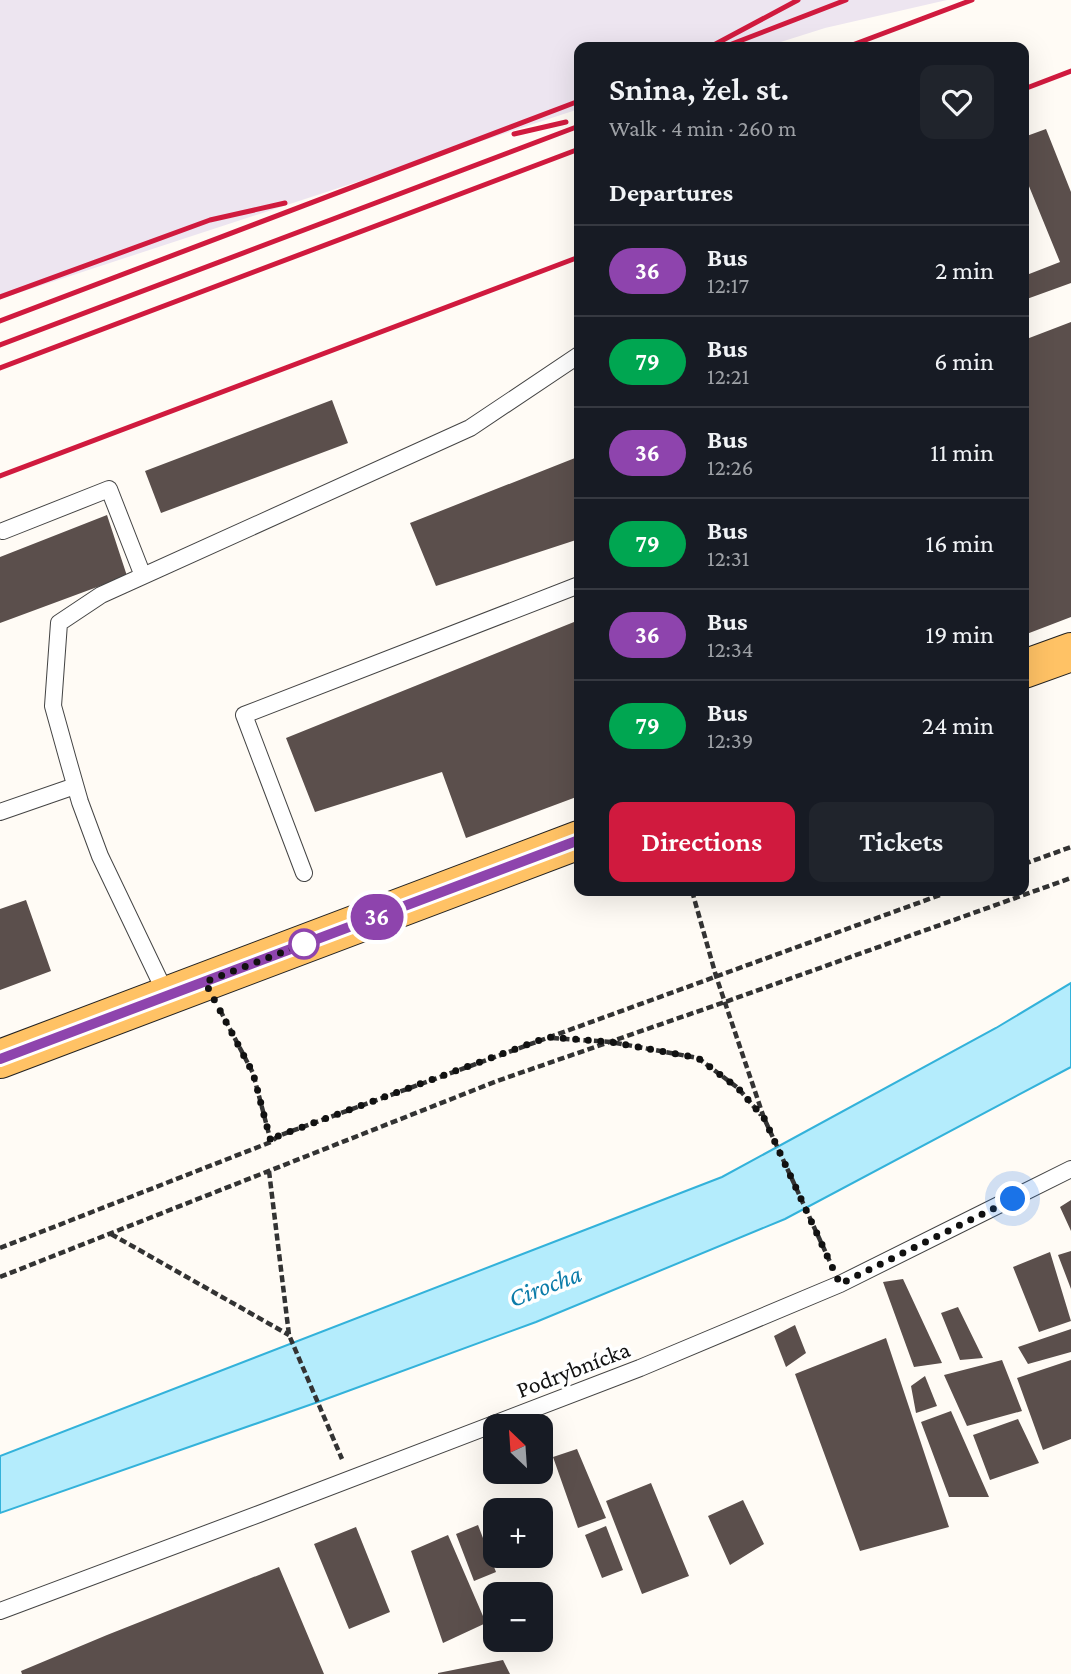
<!DOCTYPE html>
<html lang="en">
<head>
<meta charset="utf-8">
<style>
  body { margin:0; font-family:"Crimson Pro",serif; background:#20242c; color:#f1f3f6; height:100vh; display:flex; flex-direction:column; font-size:26px; white-space:nowrap }
  * { box-sizing:border-box; margin:0 }
  p { font-size:23px; color:#9ea1a6 }
  .icon { flex:none; width:38px; height:38px; fill:none; stroke:currentColor; stroke-width:2; stroke-linecap:round; stroke-linejoin:round }
  .map { position:relative; flex:1; overflow:hidden }
  .side { position:absolute; left:574px; top:42px; width:455px; height:854px; display:flex; flex-direction:column; background:#171b24; border-radius:14px; box-shadow:0 7px 28px #0002 }
  .side>* { flex:none }
  .badge { padding:0 14px; border-radius:23px; font-size:24px; line-height:46px }
  .needle { width:46px; rotate:335deg }
  .tools { position:absolute; left:483px; top:1414px; display:grid; gap:14px }
  .tools a { display:grid; place-items:center; width:70px; height:70px; border-radius:14px; background:#171b24; box-shadow:0 7px 28px #0002; font-size:35px }
  .you { position:absolute; width:35px; height:35px; margin:-18px; border:5px solid #fff; border-radius:50%; background:#1a73e8; box-shadow:0 0 0 10px #1a73e833 }
  .map>.badge { position:absolute; translate:-50% -50%; box-shadow:0 0 0 4px #fff }
  h2 { padding:0 35px; font-size:26px; line-height:63px }
  .round { display:grid; place-items:center; flex:none; width:74px; height:74px; border-radius:14px; background:#20242c }
  .headline { display:flex; align-items:center; justify-content:space-between; height:119px; padding:0 35px }
  h1 { font-size:33px; font-weight:600; line-height:52px }
  .cta { display:flex; gap:14px; margin-top:auto; padding:14px 35px }
  .cta a { flex:1; height:80px; border-radius:14px; background:#d01a3e; color:#fff; font-size:28px; font-weight:600; line-height:80px; text-align:center }
  .cta a+a { background:#20242c; color:#f1f3f6 }
  ul { padding:0; list-style:none }
  li { display:flex; align-items:center; gap:21px; height:91px; padding:0 35px; border-top:2px solid #363941 }
  li div { flex:1 }
  li b { display:block; font-size:26px }
  li em { font-style:normal }
  li .badge { min-width:77px; font-weight:700; text-align:center }
  .map>svg:first-child { display:block }
  .industrial { fill:#ede5f0 }
  .water { fill:#b4ecfc; stroke:#33b2da; stroke-width:2 }
  .building { fill:#5b4f4c }
  .lines { fill:none; stroke-linecap:round; stroke-linejoin:round }
  .lane-casing { stroke:#444; stroke-width:18 }
  .primary-casing { stroke:#222; stroke-width:40 }
  .path { stroke:#333; stroke-width:4.5; stroke-dasharray:7 3.5; stroke-linecap:butt }
  .lane { stroke:#fff; stroke-width:16 }
  .primary { stroke:#ffc265; stroke-width:38 }
  .rail { stroke:#d01a3e; stroke-width:5 }
  .line-casing { stroke:#fff; stroke-width:16 }
  .line { stroke:#8e44ad; stroke-width:10 }
  .walk { stroke:#111; stroke-width:7; stroke-dasharray:0 12.6 }
  .stop-dot { fill:#fff; stroke:#8e44ad; stroke-width:3.5 }
  .labels { text-anchor:middle; dominant-baseline:central; stroke-width:7; stroke-linejoin:round; paint-order:stroke }
  .street-label { font-size:24px; fill:#111; stroke:#fff }
  .water-label { font-size:26px; font-style:italic; fill:#0c7ca9; stroke:#fff }
</style>
</head>
<body>
<div class="map">
<svg width="1071" height="1674" viewBox="0 0 1071 1674">
  <rect width="100%" height="100%" fill="#fffbf5"/>
  <path class="industrial" d="M0 0H947L825 28 765 47H579V109L0 299Z"/>
  <path class="water" d="M1071 983V1067L785 1219 536 1322 318 1402 0 1513V1456L722 1177 996 1028Z"/>
  <path class="building" d="M1046 129 1071 192V283L1024 300V276L1060 262 1024 174V137Z
    M1071 322V617L1024 635V340Z
    M332 400 348 443 161 513 145 471Z
    M575 458 579 469V539L436 586 410 523Z
    M107 515 127 576 0 623V557Z
    M579 620V796L466 838 442 772 315 812 286 738Z
    M26 900 51 971 0 990V909Z
    M1071 1200V1231L1060 1207Z
    M1071 1251V1289L1058 1255Z
    M1050 1252 1071 1321 1039 1332 1013 1267Z
    M903 1279 942 1363 914 1367 883 1282Z
    M958 1307 983 1358 960 1360 941 1313Z
    M795 1325 806 1353 786 1367 774 1336Z
    M1071 1329V1352L1028 1364 1018 1347Z
    M886 1338 949 1527 860 1551 795 1374Z
    M1002 1360 1022 1411 967 1426 944 1375Z
    M1071 1360V1439L1043 1450 1017 1378Z
    M925 1376 937 1406 916 1413 911 1386Z
    M951 1411 989 1497H949L921 1422Z
    M1018 1419 1039 1463 990 1480 973 1435Z
    M577 1449 606 1518 578 1528 553 1457Z
    M651 1483 689 1576 642 1594 606 1501Z
    M743 1500 764 1544 730 1565 708 1516Z
    M478 1525 496 1572 474 1581 456 1534Z
    M606 1526 623 1570 602 1578 585 1535Z
    M356 1527 390 1612 349 1629 314 1544Z
    M448 1535 486 1623 443 1643 411 1551Z
    M279 1567 324 1674H22L21 1671 107 1635Z
    M503 1660 510 1674H438V1673Z"/>
  <g class="lines">
    <defs>
      <path id="lane" d="M3 531 109 489 143 576
        M0 812 75 786
        M304 873 244 715 579 585
        M167 996 100 856 80 802 68 760 53 706 59 623 101 595 470 428 579 355
        M0 1611 259 1514 640 1368 840 1284 1071 1169"/>
      <path id="primary" d="M1024 669 1071 652
        M0 1059 579 840"/>
    </defs>
    <use href="#lane" class="lane-casing"/>
    <use href="#primary" class="primary-casing"/>
    <path class="path" d="M1024 864 1071 847
      M692 891 716 976 764 1118 831 1264
      M220 1010 253 1073 271 1142
      M552 1038 611 1042 698 1058 738 1088 761 1115
      M269 1171 289 1335 342 1459
      M111 1234 289 1335
      M0 1248 271 1142 278 1136 951 891
      M0 1277 497 1081 725 1002 1071 878"/>
    <use href="#lane" class="lane"/>
    <use href="#primary" class="primary"/>
    <path class="rail" d="M710 47 798 0
      M724 47 846 0
      M847 47 972 0
      M1024 89 1071 71
      M514 134 566 122
      M0 297 210 220 285 203
      M0 321 579 101
      M0 345 579 126
      M0 368 579 149
      M0 476 579 257"/>
  </g>
  <g class="lines">
    <defs>
      <path id="line" d="M0 1059 579 840"/>
    </defs>
    <use href="#line" class="line-casing"/>
    <use href="#line" class="line"/>
    <path class="walk" d="M304 944 205 982 253 1073 271 1142 278 1136 548 1037 611 1042 698 1058 738 1088 764 1118 840 1284 1013 1199"/>
  </g>
  <circle class="stop-dot" cx="304" cy="944" r="14"/>
  <g class="labels">
    <g class="street-label">
      <text transform="translate(573 1369) rotate(-21)">Podrybnícka</text>
    </g>
    <g class="water-label">
      <text transform="translate(545 1286) rotate(-21)">Cirocha</text>
    </g>
  </g>
</svg>
<div class="tools">
<a><svg class="needle" viewBox="-14 -14 28 28"><path d="M0-13l5 13h-10z" fill="#e53935"/><path d="M0 13l5-13h-10z" fill="#9ea1a6"/></svg></a>
<a>+</a>
<a>−</a>
</div>
<div class="you" style="left:1013px;top:1199px"></div>
<b class="badge" style="left:377px;top:917px;background:#8e44ad;color:#fff">36</b>
<section class="side">
<div class="headline"><div><h1>Snina, žel. st.</h1><p>Walk · 4 min · 260 m</p></div><a class="round"><svg class="icon" aria-label="heart" viewBox="0 0 24 24"><path d="M12 20l-8-8c-3-5 5-10 8-4 3-6 11-1 8 4z"/></svg></a></div>
<h2>Departures</h2>
<ul>
<li><span class="badge" style="background:#8e44ad;color:#fff">36</span><div><b>Bus</b><p>12:17</p></div><em>2 min</em></li>
<li><span class="badge" style="background:#00a651;color:#fff">79</span><div><b>Bus</b><p>12:21</p></div><em>6 min</em></li>
<li><span class="badge" style="background:#8e44ad;color:#fff">36</span><div><b>Bus</b><p>12:26</p></div><em>11 min</em></li>
<li><span class="badge" style="background:#00a651;color:#fff">79</span><div><b>Bus</b><p>12:31</p></div><em>16 min</em></li>
<li><span class="badge" style="background:#8e44ad;color:#fff">36</span><div><b>Bus</b><p>12:34</p></div><em>19 min</em></li>
<li><span class="badge" style="background:#00a651;color:#fff">79</span><div><b>Bus</b><p>12:39</p></div><em>24 min</em></li>
</ul>
<div class="cta"><a>Directions</a><a>Tickets</a></div>
</section>
</div>
</body>
</html>
